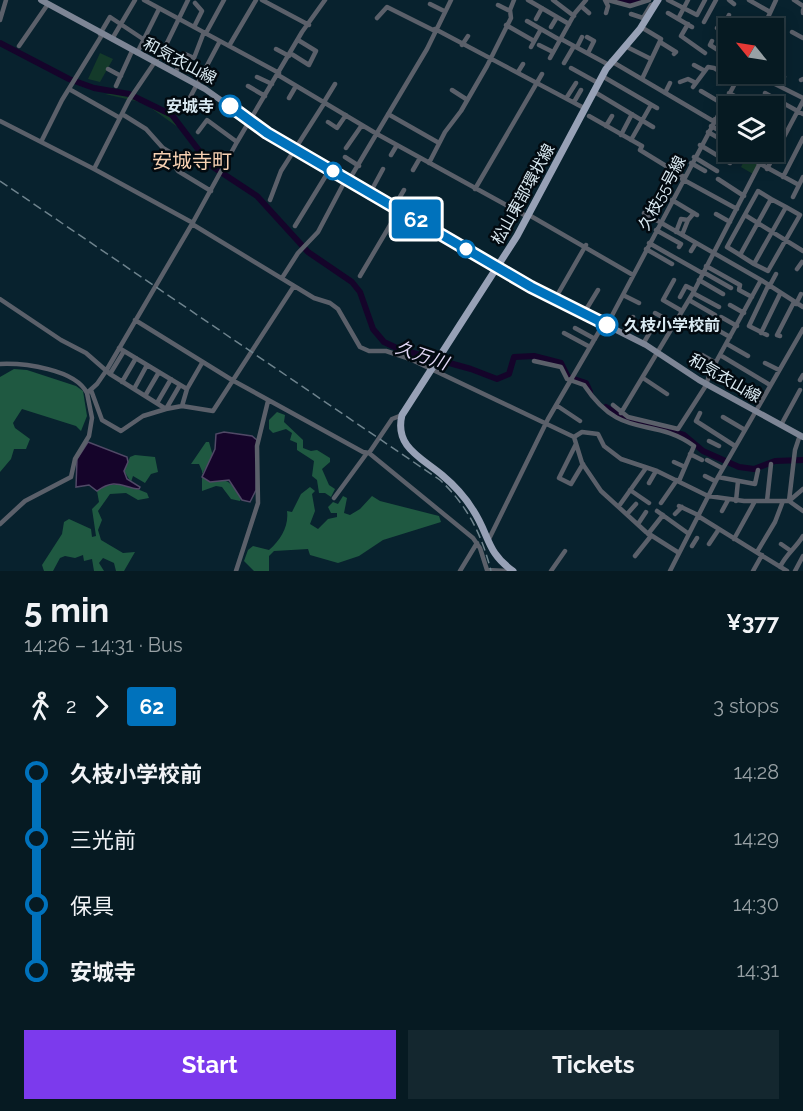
<!DOCTYPE html>
<html lang="en">
<head>
<meta charset="utf-8">
<style>
  body { margin:0; font-family:Raleway,"Noto Sans JP",sans-serif; background:#14272f; color:#f1f3f6; height:100vh; display:flex; flex-direction:column; font-size:22px; white-space:nowrap }
  * { box-sizing:border-box; margin:0 }
  p { font-size:20px; color:#98a1a5 }
  .icon { flex:none; width:33px; height:33px; fill:none; stroke:currentColor; stroke-width:2; stroke-linecap:round; stroke-linejoin:round }
  .map { position:relative; height:571px; overflow:hidden }
  .panel { display:flex; flex-direction:column; background:#061a22; flex:1 }
  .panel>* { flex:none }
  .badge { padding:0 12px; border-radius:4px; font-size:21px; line-height:39px }
  .needle { width:39px; rotate:300deg }
  .tools { position:absolute; left:718px; top:18px; display:grid; gap:12px }
  .tools a { display:grid; place-items:center; width:66px; height:66px; border-radius:0px; background:#061a22; box-shadow:0 3px 15px #0003,0 0 0 2px #273840; font-size:30px }
  .map>.badge { position:absolute; translate:-50% -50%; box-shadow:0 0 0 3px #fff }
  .legs { display:flex; align-items:center; gap:9px; height:66px; padding:0 24px; font-size:20px }
  .legs p { margin-inline-start:auto }
  .overview { display:flex; align-items:center; justify-content:space-between; height:102px; padding:0 24px }
  h1 { font-size:33px; font-weight:700; line-height:45px }
  .action { display:flex; gap:12px; margin-top:auto; padding:12px 24px }
  .action a { flex:1; height:69px; border-radius:0px; background:#7c3aed; color:#fff; font-size:24px; font-weight:700; line-height:69px; text-align:center }
  .action a+a { background:#14272f; color:#f1f3f6 }
  ul { padding:0 24px; list-style:none }
  li { display:flex; align-items:center; gap:21px; height:66px; font-size:22px }
  li i { display:grid; place-items:center; width:9px; height:100%; margin:0 8px; background:currentColor }
  li i::after { content:''; width:15px; height:15px; margin:-8px; border:4px solid; border-radius:50%; background:#061a22 }
  li p { margin-inline-start:auto }
  li:first-child i { background:linear-gradient(#0000 50%,currentColor 0) }
  li:last-child i { background:linear-gradient(currentColor 50%,#0000 0) }
  .map>svg:first-child { display:block }
  .green { fill:#143a2a }
  .forest { fill:#1f5941 }
  .water { fill:#15042a; stroke:#504966; stroke-width:1.5 }
  .lines { fill:none; stroke-linecap:round; stroke-linejoin:round }
  .river { stroke:#15042a; stroke-width:6 }
  .minor { stroke:#5b606a; stroke-width:4.5 }
  .secondary { stroke:#7d8595; stroke-width:6 }
  .primary { stroke:#97a1b6; stroke-width:7 }
  .rail { stroke:#6e838d; stroke-width:1.5; stroke-dasharray:9 4.5; stroke-linecap:butt }
  .line-1-casing { stroke:#fff; stroke-width:14 }
  .line-1 { stroke:#0072bc; stroke-width:9 }
  .stop-1-dot { fill:#fff; stroke:#0072bc; stroke-width:3 }
  .labels { text-anchor:middle; dominant-baseline:central; stroke-width:5; stroke-linejoin:round; paint-order:stroke }
  .street-label { font-size:16px; fill:#daeaf2; stroke:#020a10 }
  .stop-label { font-size:16px; font-weight:bold; fill:#daeaf2; stroke:#020a10; text-anchor:end }
  .water-label { font-size:18px; font-style:italic; fill:#dfd6f3; stroke:#020a10 }
  .quarter-label { font-size:20px; fill:#f7d0b1; stroke:#020a10 }
</style>
</head>
<body>
<div class="map">
<svg width="803" height="571" viewBox="0 0 803 571">
  <rect width="100%" height="100%" fill="#08222e"/>
  <path class="green" d="M100 53 113 59 100 82 88 79Z
    M105 94C130 90 166 107 179 128L144 103Z
    M748 153 753 156 758 165 753 174 741 167Z"/>
  <path class="forest" d="M14 369 27 370 76 386 83 391 87 416 81 431 76 426 22 409 13 423 15 428 30 439 26 449H14L11 459 0 472V377Z
    M277 412 285 415 284 422 303 440V448L311 451 317 450 330 458V462L322 469 329 485 335 489 331 497 325 493H319L317 480 312 476 314 461 297 450V443L290 440 292 433 286 429 273 433 269 429V420Z
    M206 442H209L213 456 202 474C224 480 231 478 241 499L240 501 231 499 222 487 216 486 202 491V471L199 464H191Z
    M135 455 155 457 158 472 151 474 145 483 133 476 131 482 124 471 130 457Z
    M125 484 147 493 149 498 138 500 126 493 110 494 98 511 102 520 98 530 101 540 123 553 135 552 124 571H116L114 563 103 558 99 563 104 571H94L92 559 84 561 83 555 75 558 65 556 60 558 53 571H44L42 565 62 534 64 522 69 519 91 529 92 537 96 536 92 509 99 502 97 491 105 485Z
    M310 487 315 491 312 494 315 511 310 524 318 529 328 519 337 517V513H331L328 507 333 502 338 504 343 496 347 498 344 513 350 515 360 509 372 496 380 501 439 516 441 522 383 540 359 556 338 563 310 555 308 549 274 551 269 556V571H254L244 561 248 550 253 546 269 550C281 540 289 526 287 511L292 512 301 494Z"/>
  <path class="water" d="M224 432 252 436 257 440 256 490 250 502 242 500 229 480 210 482 202 477 215 449 216 434Z
    M88 442 127 457 128 462 124 471 127 479 140 487 139 489C123 488 116 477 97 491L89 485 76 487 77 459Z"/>
  <g class="lines">
    <path class="river" d="M616 0 632 2 640 0
      M0 43 69 79 94 88 129 94 172 115 210 165 257 196 308 252 352 282 360 292 373 329 384 342 399 349 471 369 497 379 509 374 514 357 534 356 561 363 568 377 586 383 590 392
      M606 407 626 419 684 435 703 451 739 467 754 469 775 461 803 460"/>
    <path class="minor" d="M144 0 279 73
      M262 0 309 25
      M528 0 569 24
      M553 0 574 16
      M605 0 608 6 606 13
      M608 0 630 6 649 0
      M668 0 697 15 705 0
      M729 0 734 4
      M749 0 770 12
      M794 0 803 6
      M430 4 444 11
      M498 5 510 11
      M581 6 589 13
      M803 10V13
      M668 13 692 27
      M631 14 643 18 651 5 656 3
      M377 18 387 7 435 31
      M536 19 542 8
      M678 19 688 0
      M0 20 6 0
      M527 21 560 40
      M704 22 716 0
      M688 24 681 36 705 53
      M506 25 534 41
      M194 27 202 11 195 3
      M551 27 557 17
      M641 27 661 39 642 79
      M717 28 729 34
      M737 28 740 24
      M763 28 776 0
      M435 29 584 108
      M722 30 729 15
      M792 32 803 38
      M206 33 224 0
      M100 34 110 17 143 39
      M587 37 594 41 588 53
      M774 38 778 40
      M112 39 135 0
      M561 39 609 65
      M712 41 710 45 729 57
      M660 42 676 52 674 54
      M462 45 468 36
      M539 45 553 52
      M19 46 48 4
      M229 46 256 0
      M531 47 541 29
      M577 47 582 37
      M629 48 651 59
      M276 49 289 56
      M137 53 159 9
      M290 53 309 65 316 51 298 40
      M550 58 575 13 586 0
      M611 61 713 121
      M564 63 574 46
      M694 65 705 71
      M571 68 598 83
      M108 69 121 76
      M720 71 729 55
      M518 72 523 64
      M175 73 185 54 194 58 204 32
      M755 74 803 98
      M278 75 377 134 528 217
      M602 76 657 108
      M257 77 272 84
      M801 80 803 79
      M680 82 688 79 696 83
      M116 86 132 51
      M248 86 265 96
      M779 86 784 77
      M693 87 708 67 714 68 736 81
      M69 89 120 118
      M452 90 466 99
      M593 91 653 127
      M701 91 723 104
      M665 93 670 83
      M729 93 753 106
      M765 93 803 114
      M567 97 576 83
      M289 98 296 86
      M324 102 335 84
      M574 102 581 90
      M186 105 220 41
      M122 114 146 129 163 148 176 156 175 167 178 171 211 191
      M388 114 439 143
      M589 116 642 146 640 150 684 177
      M774 118 782 102
      M715 119 729 128
      M0 121 94 169 129 100 165 47 188 0
      M328 122 337 128 346 115
      M606 126 612 116
      M711 126 729 136
      M198 132 207 120 237 142
      M708 132 729 144
      M621 135 632 114
      M631 140 651 105
      M41 142 62 100 102 35
      M700 145 730 163
      M346 148 362 125
      M741 152 745 154 746 152
      M757 152 753 160 799 185 803 177
      M391 155 397 145
      M345 157 359 166
      M694 157 717 171
      M429 163 445 132 461 111 487 66 511 18 510 10 514 0
      M691 163 705 171
      M94 169 193 223
      M767 169 803 101
      M413 170 420 158
      M783 177 803 138
      M682 179 737 209
      M718 179 744 196
      M349 180 427 49 451 0
      M475 189 542 74
      M758 191 771 199 740 255 727 247Z
      M370 193 383 169
      M793 197 799 185
      M270 200 281 171 325 102
      M672 200 697 215
      M394 207 404 190
      M644 213 761 280 803 307
      M716 214 730 222
      M529 215 633 275
      M745 215 803 251
      M192 224 314 298 330 303 338 309 360 347 369 351H386L410 359 574 437 582 432 598 434 604 446 621 459 657 471 708 496 744 501H789L803 489
      M295 226 330 169
      M656 230 681 244 679 247
      M676 232 681 219 688 220 694 213
      M682 235 688 220
      M649 243 702 273
      M646 249 672 264
      M691 251 696 243
      M740 255 754 264 786 207 771 199
      M754 264 768 271 800 215 786 207
      M706 266 740 285
      M797 269 802 262
      M703 272 731 288
      M360 276 399 210
      M282 278 298 253 318 232 346 179
      M674 280 663 300 682 311
      M699 280 723 294
      M740 285 739 290 752 297
      M769 287 776 274
      M693 293 719 307
      M623 295 639 303
      M680 297 686 286 694 290
      M0 299 61 340 86 353 110 374 166 409
      M555 299 586 245
      M689 300 715 315
      M796 304 801 294
      M730 305 744 313
      M584 313 598 290
      M655 313 675 324
      M721 317 737 326
      M135 320 232 380 363 452 369 453 392 419 402 415
      M607 325 740 74
      M575 328 595 339
      M714 328 730 337
      M564 333 590 347
      M623 333 633 317
      M761 333 780 294
      M767 335 749 326 768 286
      M780 336 777 335 794 302
      M643 344 656 322
      M727 344 748 356
      M119 348 187 389 202 363
      M702 355 716 363
      M720 355 770 385
      M534 361 561 367 567 379 584 385C622 442 651 415 694 446L679 481
      M765 363 779 370
      M0 364C24 363 75 369 87 393
      M713 367 725 374
      M110 374 124 351
      M643 378 667 394
      M800 380 803 375
      M122 382 136 358
      M738 385 762 400
      M134 389 147 365
      M91 390 102 420 121 431 143 416 166 409 182 406 213 411 294 286
      M145 396 159 372
      M157 403 171 379
      M556 405 580 421
      M613 405 628 417 678 429 705 387 711 371 761 280
      M182 406 187 389
      M166 409 180 385
      M621 413 693 293 759 165
      M700 413 696 421 735 446
      M723 417 745 430
      M781 425 800 390
      M574 437 582 463 601 491 646 532 679 553
      M709 441 719 446
      M576 444 559 478 571 484 583 464
      M369 453 473 538 480 548 487 570 507 571
      M690 454 702 460
      M707 460 722 468
      M674 462 685 467
      M705 476 715 481
      M718 477 755 484 758 470
      M649 483 656 471
      M630 490 649 503
      M334 498 367 453
      M736 501 738 481
      M767 501 771 464
      M789 501 795 450 800 435
      M789 501 803 511
      M661 503 677 480
      M619 506 646 468
      M679 506 698 515
      M657 511 689 534
      M722 511 728 500
      M628 513 636 504
      M675 514 682 507
      M698 516 787 571
      M0 524 25 501 71 477 75 459 89 436 92 418 87 393 97 384 106 371 192 224 237 142 302 32 325 0
      M638 524 646 512
      M648 534 663 515
      M734 539 755 501
      M488 541 548 419 604 323
      M709 544 719 529
      M781 544 791 551
      M692 546 697 538
      M757 552 775 522 783 501
      M635 556 651 536
      M780 567C786 554 796 548 803 536
      M236 571 258 503 257 446 268 401
      M460 571 477 543
      M551 571 565 551
      M670 571 718 477 803 329
      M753 571 762 555
      M795 571 803 556"/>
    <path class="secondary" d="M41 0 205 89 267 133 531 287 646 345 699 380 803 437"/>
    <path class="primary" d="M513 571C486 552 490 536 473 510 465 497 454 485 442 475 422 458 394 447 402 415L517 236 606 69 640 29 658 0"/>
    <path class="rail" d="M0 181 440 480C467 505 482 535 491 571"/>
  </g>
  <g class="lines">
    <defs>
      <path id="line-1" d="M230 106 267 133 531 287 607 325"/>
    </defs>
    <use href="#line-1" class="line-1-casing"/>
    <use href="#line-1" class="line-1"/>
  </g>
  <g class="stop-1-dot">
    <circle cx="230" cy="106" r="10"/>
    <circle cx="333" cy="171" r="8"/>
    <circle cx="466" cy="249" r="8"/>
    <circle cx="607" cy="325" r="10"/>
  </g>
  <g class="labels">
    <g class="street-label">
      <text transform="translate(180 61) rotate(28)">和気衣山線</text>
      <text transform="translate(662 193) rotate(-62)">久枝55号線</text>
      <text transform="translate(523 194) rotate(-61)">松山東部環状線</text>
      <text transform="translate(725 378) rotate(30)">和気衣山線</text>
    </g>
    <g class="stop-label">
      <text x="214" y="106">安城寺</text>
      <text x="624" y="325" text-anchor="start">久枝小学校前</text>
    </g>
    <g class="water-label">
      <text transform="translate(422 355) rotate(19)">久万川</text>
    </g>
    <g class="quarter-label">
      <text x="192" y="161">安城寺町</text>
    </g>
  </g>
</svg>
<div class="tools">
<a><svg class="needle" viewBox="-14 -14 28 28"><path d="M0-13l5 13h-10z" fill="#e53935"/><path d="M0 13l5-13h-10z" fill="#98a1a5"/></svg></a>
<a><svg class="icon" aria-label="layers" viewBox="0 0 24 24"><path d="M12 4l9 5-9 5-9-5zM3 14l9 5 9-5"/></svg></a>
</div>
<b class="badge" style="left:416px;top:219px;background:#0072bc;color:#fff">62</b>
</div>
<section class="panel">
<div class="overview"><div><h1>5 min</h1><p>14:26 – 14:31 · Bus</p></div><b>¥377</b></div>
<div class="legs"><svg class="icon" aria-label="walk" viewBox="0 0 24 24"><circle cx="13" cy="4" r="2"/><path d="M13 8l-2 6 4 7M11 14l-3 7M7 12l3-4h3l4 4"/></svg>2<svg class="icon" aria-label="forward" viewBox="0 0 24 24"><path d="M9 5l7 7-7 7"/></svg><b class="badge" style="background:#0072bc;color:#fff">62</b><p>3 stops</p></div>
<ul>
<li><i style="color:#0072bc"></i><b>久枝小学校前</b><p>14:28</p></li>
<li><i style="color:#0072bc"></i><span>三光前</span><p>14:29</p></li>
<li><i style="color:#0072bc"></i><span>保具</span><p>14:30</p></li>
<li><i style="color:#0072bc"></i><b>安城寺</b><p>14:31</p></li>
</ul>
<div class="action"><a>Start</a><a>Tickets</a></div>
</section>
</body>
</html>
